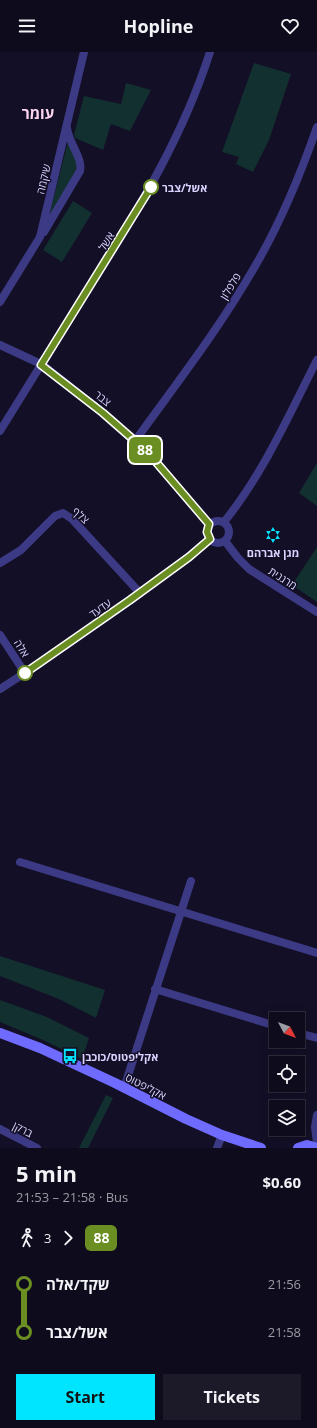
<!DOCTYPE html>
<html lang="en">
<head>
<meta charset="utf-8">
<style>
  body { margin:0; font-family:"Open Sans","Noto Sans Hebrew",sans-serif; background:#1c1929; color:#f1f3f6; height:100vh; display:flex; flex-direction:column; font-size:15px; white-space:nowrap }
  * { box-sizing:border-box; margin:0 }
  p { font-size:13px; color:#9b9ba3 }
  .icon { flex:none; width:22px; height:22px; fill:none; stroke:currentColor; stroke-width:2; stroke-linecap:round; stroke-linejoin:round }
  .map { position:relative; height:1096px; overflow:hidden }
  .panel { display:flex; flex-direction:column; background:#0e0b1c; flex:1 }
  .panel>* { flex:none }
  .badge { padding:0 8px; border-radius:6px; font-size:14px; line-height:26px }
  .needle { width:26px; rotate:131deg }
  .controls { position:absolute; left:269px; top:960px; display:grid; gap:8px }
  .controls a { display:grid; place-items:center; width:36px; height:36px; border-radius:0px; background:#0e0b1c; box-shadow:0 2px 10px #0003,0 0 0 1px #2e2b3b; font-size:20px }
  .map>.badge { position:absolute; translate:-50% -50%; box-shadow:0 0 0 2px #fff }
  .legs { display:flex; align-items:center; gap:6px; height:44px; padding:0 16px; font-size:13px }
  .legs p { margin-inline-start:auto }
  .summary { display:flex; align-items:center; justify-content:space-between; height:68px; padding:0 16px }
  h1 { font-size:22px; font-weight:700; line-height:30px }
  .button { display:flex; gap:8px; margin-top:auto; padding:8px 16px }
  .button a { flex:1; height:46px; border-radius:0px; background:#00e5ff; color:#111; font-size:16px; font-weight:700; line-height:46px; text-align:center }
  .button a+a { background:#1c1929; color:#f1f3f6 }
  ul { padding:0 16px; list-style:none }
  li { display:flex; align-items:center; gap:14px; height:48px; font-size:15px }
  li i { display:grid; place-items:center; width:6px; height:100%; margin:0 5px; background:currentColor }
  li i::after { content:''; width:10px; height:10px; margin:-5px; border:3px solid; border-radius:50%; background:#0e0b1c }
  li p { margin-inline-start:auto }
  li:first-child i { background:linear-gradient(#0000 50%,currentColor 0) }
  li:last-child i { background:linear-gradient(currentColor 50%,#0000 0) }
  header { display:flex; justify-content:space-between; align-items:center; height:52px; padding:0 16px; background:#0e0b1c; font-size:18px; font-weight:700 }
  .map>svg:first-child { display:block }
  .green { fill:#12302f }
  .lines { fill:none; stroke-linecap:round; stroke-linejoin:round }
  .street { stroke:#3d3a85; stroke-width:8 }
  .secondary { stroke:#6f6bff; stroke-width:10 }
  .line-1-casing { stroke:#fff; stroke-width:9 }
  .line-1 { stroke:#6b8e23; stroke-width:6 }
  .stop-1-dot { fill:#fff; stroke:#6b8e23; stroke-width:2 }
  .labels { text-anchor:middle; dominant-baseline:central; stroke-width:3; stroke-linejoin:round; paint-order:stroke }
  .street-label { font-size:11px; fill:#d9d4ff; stroke:#130f26 }
  .stop-label { font-size:11px; font-weight:bold; fill:#d9d4ff; stroke:#130f26; text-anchor:start }
  .poi-label { font-size:11px; font-weight:bold; fill:#d9d4ff; stroke:#130f26 }
  .district-label { font-size:15px; font-weight:bold; fill:#ffd6f0; stroke:#130f26 }
</style>
</head>
<body>
<header><svg class="icon" aria-label="menu" viewBox="0 0 24 24"><path d="M4 6h16M4 12h16M4 18h16"/></svg>Hopline<svg class="icon" aria-label="heart" viewBox="0 0 24 24"><path d="M12 20l-8-8c-3-5 5-10 8-4 3-6 11-1 8 4z"/></svg></header>
<div class="map">
<svg width="317" height="1096" viewBox="0 0 317 1096">
  <rect width="100%" height="100%" fill="#130f26"/>
  <path class="green" d="M254 11 291 22 269 88 253 120 236 112 239 105 222 100Z
    M126 31 151 38 130 79 111 72 103 98 75 86 74 83 84 44 121 52Z
    M68 89C70 97 76 104 77 113 78 125 55 156 48 168Z
    M73 149 92 161 62 210 43 198Z
    M317 411V454L299 441Z
    M317 495V550L292 533Z
    M0 904 105 938 96 966 59 947 0 924Z
    M0 948 47 965 89 986 82 1007 43 988 0 970Z
    M106 1043 113 1046 88 1096H79Z"/>
  <g class="lines">
    <path class="street" d="M44 180 80 119C83 106 69 92 67 76
      M0 250 40 185 84 0
      M0 293 43 313 113 369 156 410 209 472
      M0 379C31 329 62 279 93 229 140 155 183 84 210 0
      M135 389C176 332 219 277 254 216 280 172 300 124 317 75
      M207 480a11 11 0 1 1 22 0a11 11 0 1 1-22 0Z
      M224 470C263 422 289 363 317 308
      M225 489 238 506 249 517 317 560
      M0 511 21 498 55 464 63 461 72 467 140 541
      M0 583 25 621
      M0 637C43 610 84 581 125 552 154 531 183 511 210 487
      M20 810 317 901
      M155 937 276 974
      M298 981 317 986
      M124 1036 191 829
      M317 1063 315 1075 317 1091
      M0 1077 37 1096
      M217 1096 222 1083"/>
    <path class="secondary" d="M0 981 40 996 115 1031 186 1067 222 1083 261 1096
      M298 1096 307 1093 317 1096"/>
  </g>
  <g class="lines">
    <defs>
      <path id="line-1" d="M25 621 130 548 189 505 210 487 207 480 209 472 156 410 135 389 103 361 41 313 151 135"/>
    </defs>
    <use href="#line-1" class="line-1-casing"/>
    <use href="#line-1" class="line-1"/>
  </g>
  <defs>
    <symbol id="synagogue-bare" viewBox="-9 -9 18 18"><path d="M0-6.5L5.6 3.2H-5.6ZM0 6.5L5.6-3.2H-5.6Z" fill="#00e5ff" stroke="#130f26" stroke-width="2.5" paint-order="stroke"/></symbol>
    <symbol id="bus-bare" viewBox="-9 -9 18 18"><path d="M-5-6H5V4H4V6H2V4H-2V6H-4V4H-5ZM-3.5-4V0h7V-4ZM-3.5 1.2v1.5H-2V1.2ZM2 1.2v1.5H3.5V1.2Z" fill="#00e5ff" stroke="#130f26" stroke-width="2.5" paint-order="stroke"/></symbol>
  </defs>
  <g fill-rule="evenodd">
    <use href="#synagogue-bare" x="262" y="472" width="22" height="22"/>
    <use href="#bus-bare" x="59" y="993" width="22" height="22"/>
  </g>
  <g class="stop-1-dot">
    <circle cx="151" cy="135" r="7"/>
    <circle cx="25" cy="621" r="7"/>
  </g>
  <g class="labels">
    <g class="street-label">
      <text transform="translate(43 127) rotate(-77)">שיקמה</text>
      <text transform="translate(106 189) rotate(-58)">אשל</text>
      <text transform="translate(230 234) rotate(-58)">פלפלון</text>
      <text transform="translate(103 346) rotate(38)">צבר</text>
      <text transform="translate(81 463) rotate(42)">צלף</text>
      <text transform="translate(283 526) rotate(33)">מרגנית</text>
      <text transform="translate(100 556) rotate(-35)">עדעד</text>
      <text transform="translate(22 596) rotate(58)">אלה</text>
      <text transform="translate(146 1034) rotate(27)">אקליפטוס</text>
      <text transform="translate(23 1077) rotate(27)">ברקן</text>
    </g>
    <g class="stop-label">
      <text x="162" y="135">אשל/צבר</text>
    </g>
    <g class="poi-label">
      <text x="273" y="500">מגן אברהם</text>
      <text x="82" y="1004" text-anchor="start">אקליפטוס/כוכבן</text>
    </g>
    <g class="district-label">
      <text x="38" y="61">עומר</text>
    </g>
  </g>
</svg>
<div class="controls">
<a><svg class="needle" viewBox="-14 -14 28 28"><path d="M0-13l5 13h-10z" fill="#e53935"/><path d="M0 13l5-13h-10z" fill="#9b9ba3"/></svg></a>
<a><svg class="icon" aria-label="locate" viewBox="0 0 24 24"><circle cx="12" cy="12" r="6"/><path d="M12 2v4M12 18v4M2 12h4M18 12h4"/></svg></a>
<a><svg class="icon" aria-label="layers" viewBox="0 0 24 24"><path d="M12 4l9 5-9 5-9-5zM3 14l9 5 9-5"/></svg></a>
</div>
<b class="badge" style="left:145px;top:398px;background:#6b8e23;color:#fff">88</b>
</div>
<section class="panel">
<div class="summary"><div><h1>5 min</h1><p>21:53 – 21:58 · Bus</p></div><b>$0.60</b></div>
<div class="legs"><svg class="icon" aria-label="walk" viewBox="0 0 24 24"><circle cx="13" cy="4" r="2"/><path d="M13 8l-2 6 4 7M11 14l-3 7M7 12l3-4h3l4 4"/></svg>3<svg class="icon" aria-label="forward" viewBox="0 0 24 24"><path d="M9 5l7 7-7 7"/></svg><b class="badge" style="background:#6b8e23;color:#fff">88</b></div>
<ul>
<li><i style="color:#6b8e23"></i><b>שקד/אלה</b><p>21:56</p></li>
<li><i style="color:#6b8e23"></i><b>אשל/צבר</b><p>21:58</p></li>
</ul>
<div class="button"><a>Start</a><a>Tickets</a></div>
</section>
</body>
</html>
